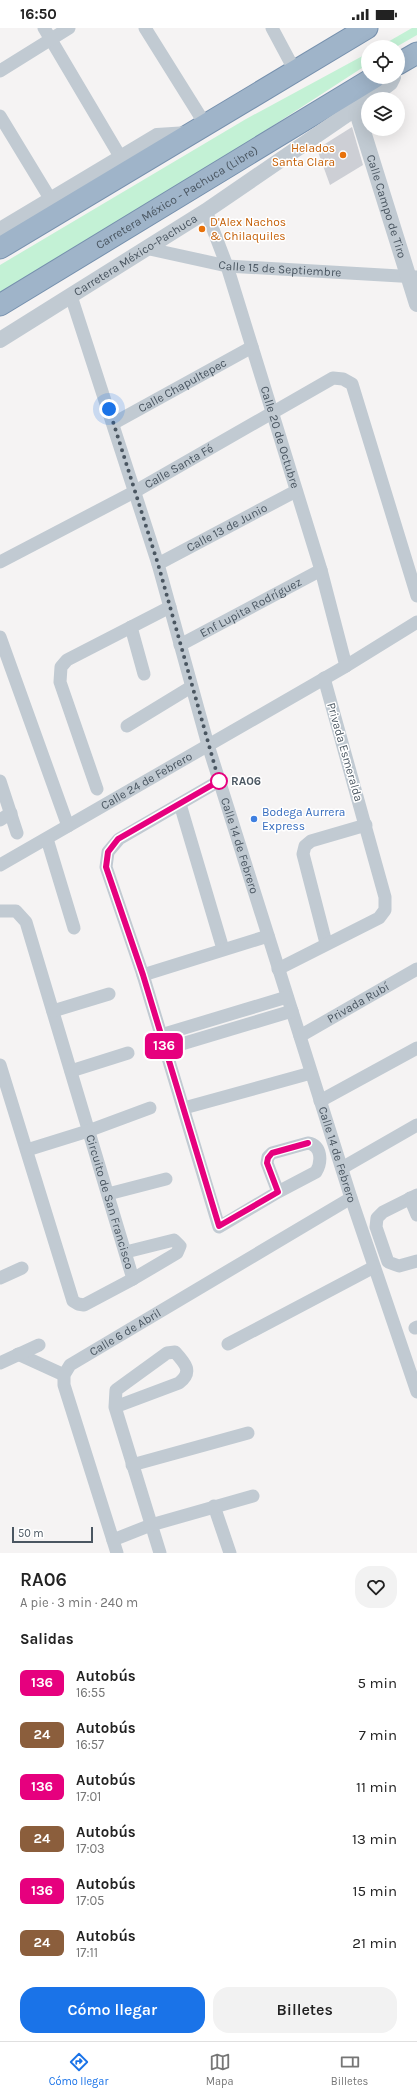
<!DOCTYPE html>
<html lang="es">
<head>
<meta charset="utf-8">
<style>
  body { margin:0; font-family:Karla,sans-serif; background:#f2f2f2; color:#222; height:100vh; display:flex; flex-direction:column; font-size:15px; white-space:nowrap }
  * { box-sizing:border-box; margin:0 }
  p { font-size:13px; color:#767676 }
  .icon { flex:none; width:22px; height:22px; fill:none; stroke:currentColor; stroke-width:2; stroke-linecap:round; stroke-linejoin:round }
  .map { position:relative; height:1525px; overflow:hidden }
  .details { display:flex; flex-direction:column; background:#fff; flex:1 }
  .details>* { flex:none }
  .badge { padding:0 8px; border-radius:6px; font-size:14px; line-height:26px }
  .fabs { position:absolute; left:361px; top:12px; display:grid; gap:8px }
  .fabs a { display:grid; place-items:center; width:44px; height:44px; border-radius:50%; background:#fff; box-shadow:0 4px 16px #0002; font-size:20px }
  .scale { position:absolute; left:12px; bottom:10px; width:81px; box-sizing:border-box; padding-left:4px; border:2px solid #4a5661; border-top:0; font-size:11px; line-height:14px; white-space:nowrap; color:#4a5661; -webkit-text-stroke:3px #fff; paint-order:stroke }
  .you { position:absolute; width:20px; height:20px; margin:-10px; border:3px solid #fff; border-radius:50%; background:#1a73e8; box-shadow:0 0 0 6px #1a73e833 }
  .map>.badge { position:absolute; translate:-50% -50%; box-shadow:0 0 0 2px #fff }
  h2 { padding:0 20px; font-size:15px; line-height:36px }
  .round { display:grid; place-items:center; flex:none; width:42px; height:42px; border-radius:16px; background:#f2f2f2 }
  .headline { display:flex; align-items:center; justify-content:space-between; height:68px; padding:0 20px }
  h1 { font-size:19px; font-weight:600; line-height:30px }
  .action { display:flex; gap:8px; margin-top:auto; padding:8px 20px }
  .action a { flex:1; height:46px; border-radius:16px; background:#1a73e8; color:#fff; font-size:16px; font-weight:600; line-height:46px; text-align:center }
  .action a+a { background:#f2f2f2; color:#222 }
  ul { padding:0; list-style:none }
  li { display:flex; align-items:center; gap:12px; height:52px; padding:0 20px }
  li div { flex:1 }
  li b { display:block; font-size:15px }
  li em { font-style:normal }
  li .badge { min-width:44px; font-weight:700; text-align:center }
  .status { display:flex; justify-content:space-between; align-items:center; height:28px; padding:0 20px; background:#fff; direction:ltr }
  .status svg { height:11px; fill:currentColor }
  .dock { display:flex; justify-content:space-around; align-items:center; height:56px; border-top:1px solid #e0e0e0; background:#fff; font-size:11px; color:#767676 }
  .dock a { display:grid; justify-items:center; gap:2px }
  .dock .current { color:#1a73e8 }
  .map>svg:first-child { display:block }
  .green { fill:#c3f1d5 }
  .building { fill:#cdcfd5 }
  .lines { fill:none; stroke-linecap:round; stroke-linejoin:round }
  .trunk-casing { stroke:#7690ad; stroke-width:23 }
  .minor { stroke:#c1cad2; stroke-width:13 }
  .tertiary { stroke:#c1cad2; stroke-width:16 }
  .trunk { stroke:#9fb4c9; stroke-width:21 }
  .line-casing { stroke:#fff; stroke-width:9 }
  .line { stroke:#e6007e; stroke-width:6 }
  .walk { stroke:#4a5661; stroke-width:4; stroke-dasharray:0 7.2 }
  .food-dot { fill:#e8710a; stroke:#fff; stroke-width:1.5 }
  .stop-dot { fill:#fff; stroke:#e6007e; stroke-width:2 }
  .shop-dot { fill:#3f7fe0; stroke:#fff; stroke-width:1.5 }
  .labels { text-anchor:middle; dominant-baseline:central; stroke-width:3; stroke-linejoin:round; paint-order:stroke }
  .food-label { font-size:12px; fill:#c56008; stroke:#fff; text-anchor:end }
  .street-label { font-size:12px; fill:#4a5661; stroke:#fff }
  .stop-label { font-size:12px; font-weight:bold; fill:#4a5661; stroke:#fff; text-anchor:start }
  .shop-label { font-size:12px; fill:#366cbe; stroke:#fff; text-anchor:start }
</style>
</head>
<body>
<div class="status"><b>16:50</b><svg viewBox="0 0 49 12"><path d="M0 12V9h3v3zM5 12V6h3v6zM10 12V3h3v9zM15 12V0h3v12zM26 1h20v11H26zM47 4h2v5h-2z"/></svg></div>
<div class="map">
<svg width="417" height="1525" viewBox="0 0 417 1525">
  <rect width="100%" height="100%" fill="#f5f3f3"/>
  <path class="green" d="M412 0H417V7L396 19H379Z
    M368 25V36L254 110 0 266V237L246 91Z"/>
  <path class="building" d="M352 99 363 137 330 157 317 121Z"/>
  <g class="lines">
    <defs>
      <g id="trunk">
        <path d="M398 36 417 25"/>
        <path d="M0 220 367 0"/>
        <path id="s14" d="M0 277 375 49"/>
      </g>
    </defs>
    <use href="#trunk" class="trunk-casing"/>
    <g class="minor">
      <path d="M44 0 121 130"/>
      <path d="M145 0 205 96"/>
      <path d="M272 0 295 43"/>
      <path d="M0 43 69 0"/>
      <path d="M0 88 51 172"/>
      <path id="s1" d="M206 183 227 238 321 542 346 638"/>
      <path id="s2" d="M145 220 227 238 417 249"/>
      <path id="s3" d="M71 268 158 536 208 717 351 1170 417 1364"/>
      <path id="s4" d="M114 395 252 319"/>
      <path id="s5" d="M0 534 134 464 333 350 343 351 352 356 417 568"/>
      <path id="s6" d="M158 536 296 463"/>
      <path d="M131 599 144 646"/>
      <path d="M0 609 68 798"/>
      <path id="s7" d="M180 617 321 542"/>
      <path d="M127 698 191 659"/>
      <path d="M0 753 17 805"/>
      <path d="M219 753 119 811 108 824 106 839 143 947 219 1199 278 1164 316 1144C322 1134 322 1117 308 1115L272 1125 268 1129 267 1135 278 1164"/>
      <path d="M97 761 60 654 61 639 67 632 170 579"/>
      <path d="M180 776 223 921"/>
      <path d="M0 792 11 785"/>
      <path d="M47 811 74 900"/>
      <path id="s8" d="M0 837 346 638 417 594"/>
      <path id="s9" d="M0 883H16L26 894 133 1251"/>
      <path d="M326 915 303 826 305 818 311 813 366 797"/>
      <path d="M278 941 379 890 385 882V869L324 650"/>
      <path d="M143 947 268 908"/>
      <path d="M53 983 109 966"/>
      <path d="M161 1007 287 969"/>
      <path id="s10" d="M300 1008 417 941"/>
      <path d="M165 1021 292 983"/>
      <path d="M0 1037 73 1273 78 1276 84 1277 133 1251 177 1225 180 1218 174 1212 126 1224"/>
      <path d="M71 1043 128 1025"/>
      <path d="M320 1073 417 1020"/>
      <path d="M184 1080 311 1045"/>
      <path d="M27 1122 88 1103 150 1080"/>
      <path d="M342 1140 417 1097"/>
      <path d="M108 1166 166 1151"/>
      <path d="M417 1167 383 1184 377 1190 376 1199 388 1234 399 1238 417 1233"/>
      <path d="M410 1170 417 1187"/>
      <path d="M0 1250 22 1240"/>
      <path d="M415 1300 417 1299"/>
      <path d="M228 1316 374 1239"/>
      <path d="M18 1326 64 1347"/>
      <path d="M0 1335 39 1317"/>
      <path d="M115 1379 179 1355C193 1344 186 1336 175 1324L167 1325 116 1362 115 1379 160 1525"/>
      <path d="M132 1437 248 1405"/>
      <path d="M214 1478 230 1525"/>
      <path d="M113 1512 151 1497 253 1468"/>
      <path id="s11" d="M117 1525 64 1357V1347L70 1337 351 1170"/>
    </g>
    <g class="tertiary">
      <path d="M369 71 390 55 393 49"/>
      <path id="s12" d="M356 81 417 276"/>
      <path d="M0 202 157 108 188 106"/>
      <path id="s13" d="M0 312 206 183 368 72"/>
    </g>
    <use href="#trunk" class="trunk"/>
  </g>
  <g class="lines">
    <defs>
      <path id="line" d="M219 753 118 811 108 824 106 839 143 947 219 1198 278 1164 267 1135 268 1130 272 1125 308 1115"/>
    </defs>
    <use href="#line" class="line-casing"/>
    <use href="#line" class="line"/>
    <path class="walk" d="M109 381 158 536 219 753"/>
  </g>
  <g class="food-dot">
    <circle cx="343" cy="127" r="4"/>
    <circle cx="202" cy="201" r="4"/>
  </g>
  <circle class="stop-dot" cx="219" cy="753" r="8"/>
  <circle class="shop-dot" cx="254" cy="791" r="4"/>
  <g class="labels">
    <g class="food-label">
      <text x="335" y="120">Helados<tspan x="335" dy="14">Santa Clara</tspan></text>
      <text x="210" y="194" text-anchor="start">D'Alex Nachos<tspan x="210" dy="14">&amp; Chilaquiles</tspan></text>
    </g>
    <g class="street-label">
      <text stroke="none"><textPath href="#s14" startOffset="207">Carretera México - Pachuca (Libre)</textPath></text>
      <text stroke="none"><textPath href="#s12" startOffset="102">Calle Campo de Tiro</textPath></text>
      <text stroke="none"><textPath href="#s13" startOffset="160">Carretera México-Pachuca</textPath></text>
      <text stroke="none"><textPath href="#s2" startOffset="137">Calle 15 de Septiembre</textPath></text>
      <text stroke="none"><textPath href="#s4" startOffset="78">Calle Chapultepec</textPath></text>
      <text stroke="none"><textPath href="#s1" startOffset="238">Calle 20 de Octubre</textPath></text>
      <text stroke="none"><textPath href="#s5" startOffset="203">Calle Santa Fé</textPath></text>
      <text stroke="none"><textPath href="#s6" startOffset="78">Calle 13 de Junio</textPath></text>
      <text stroke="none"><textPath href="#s7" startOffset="80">Enf Lupita Rodríguez</textPath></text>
      <text transform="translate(345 724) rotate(74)">Privada Esmeralda</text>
      <text stroke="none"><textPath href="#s8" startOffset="169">Calle 24 de Febrero</textPath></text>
      <text stroke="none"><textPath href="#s3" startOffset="575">Calle 14 de Febrero</textPath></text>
      <text stroke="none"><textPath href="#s10" startOffset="67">Privada Rubí</textPath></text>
      <text stroke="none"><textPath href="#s3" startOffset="899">Calle 14 de Febrero</textPath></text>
      <text stroke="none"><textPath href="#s9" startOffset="323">Circuito de San Francisco</textPath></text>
      <text stroke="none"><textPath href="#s11" startOffset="262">Calle 6 de Abril</textPath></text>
    </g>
    <g class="stop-label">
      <text x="231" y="753">RA06</text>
    </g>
    <g class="shop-label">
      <text x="262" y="784">Bodega Aurrera<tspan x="262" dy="14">Express</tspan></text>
    </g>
  </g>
</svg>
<div class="fabs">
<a><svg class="icon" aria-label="locate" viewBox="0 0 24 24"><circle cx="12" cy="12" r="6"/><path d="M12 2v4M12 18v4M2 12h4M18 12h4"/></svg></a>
<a><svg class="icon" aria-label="layers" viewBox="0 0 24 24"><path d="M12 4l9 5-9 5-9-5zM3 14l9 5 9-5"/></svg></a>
</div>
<div class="scale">50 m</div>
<div class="you" style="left:109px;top:381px"></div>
<b class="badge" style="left:164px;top:1018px;background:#e6007e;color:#fff">136</b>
</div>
<section class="details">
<div class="headline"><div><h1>RA06</h1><p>A pie · 3 min · 240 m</p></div><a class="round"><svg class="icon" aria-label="heart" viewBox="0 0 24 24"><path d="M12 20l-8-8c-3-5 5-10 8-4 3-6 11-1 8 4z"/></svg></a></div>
<h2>Salidas</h2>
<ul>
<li><span class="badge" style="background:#e6007e;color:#fff">136</span><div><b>Autobús</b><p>16:55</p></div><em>5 min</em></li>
<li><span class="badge" style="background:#8b5e3c;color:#fff">24</span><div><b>Autobús</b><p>16:57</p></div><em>7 min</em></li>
<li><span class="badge" style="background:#e6007e;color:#fff">136</span><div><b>Autobús</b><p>17:01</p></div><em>11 min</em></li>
<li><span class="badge" style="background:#8b5e3c;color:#fff">24</span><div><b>Autobús</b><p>17:03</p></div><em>13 min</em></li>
<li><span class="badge" style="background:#e6007e;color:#fff">136</span><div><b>Autobús</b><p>17:05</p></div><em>15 min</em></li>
<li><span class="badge" style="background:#8b5e3c;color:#fff">24</span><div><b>Autobús</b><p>17:11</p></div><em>21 min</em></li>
</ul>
<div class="action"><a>Cómo llegar</a><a>Billetes</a></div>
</section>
<nav class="dock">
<a class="current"><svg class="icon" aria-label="directions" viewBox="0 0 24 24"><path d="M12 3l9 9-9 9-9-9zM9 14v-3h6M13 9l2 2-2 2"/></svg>Cómo llegar</a>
<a><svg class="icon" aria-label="map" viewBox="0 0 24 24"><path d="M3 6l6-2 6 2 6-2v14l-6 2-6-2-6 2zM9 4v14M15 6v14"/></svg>Mapa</a>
<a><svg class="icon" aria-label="tickets" viewBox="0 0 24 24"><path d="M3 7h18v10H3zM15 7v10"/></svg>Billetes</a>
</nav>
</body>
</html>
